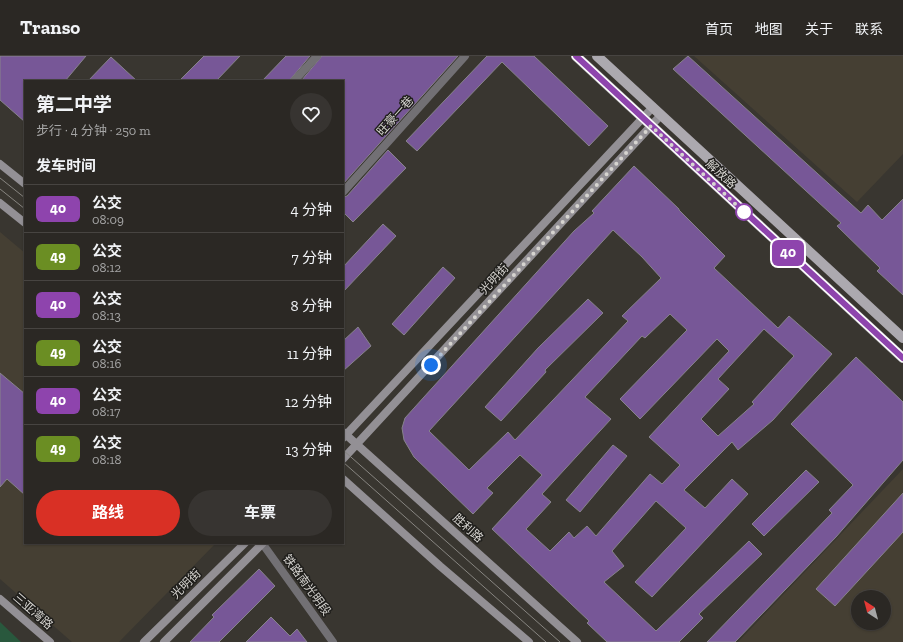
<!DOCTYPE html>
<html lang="zh">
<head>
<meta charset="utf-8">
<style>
  body { margin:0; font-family:"Zilla Slab","Noto Sans SC",serif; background:#373431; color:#f1f3f6; height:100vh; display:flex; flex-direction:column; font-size:15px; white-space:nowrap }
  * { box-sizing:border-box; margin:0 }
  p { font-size:13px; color:#a6a6a6 }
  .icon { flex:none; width:22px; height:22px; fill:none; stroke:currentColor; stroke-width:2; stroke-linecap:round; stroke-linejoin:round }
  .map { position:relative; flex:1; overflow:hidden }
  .side { position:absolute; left:24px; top:24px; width:320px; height:464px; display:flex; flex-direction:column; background:#2b2824; border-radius:0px; box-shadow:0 1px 3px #0004,0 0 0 1px #474441 }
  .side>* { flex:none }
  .badge { padding:0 8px; border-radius:6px; font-size:14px; line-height:26px }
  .needle { width:26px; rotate:324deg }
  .tools { position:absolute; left:851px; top:534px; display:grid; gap:8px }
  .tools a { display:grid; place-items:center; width:40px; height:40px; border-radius:50%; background:#2b2824; box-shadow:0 1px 3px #0004,0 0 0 1px #474441; font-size:20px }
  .you { position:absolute; width:20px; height:20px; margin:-10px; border:3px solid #fff; border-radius:50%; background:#1a73e8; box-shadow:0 0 0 6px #1a73e833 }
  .map>.badge { position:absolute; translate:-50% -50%; box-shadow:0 0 0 2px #fff }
  h2 { padding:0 12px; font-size:15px; line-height:36px }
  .round { display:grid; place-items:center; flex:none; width:42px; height:42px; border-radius:21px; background:#373431 }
  .headline { display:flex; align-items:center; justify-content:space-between; height:68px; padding:0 12px }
  h1 { font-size:19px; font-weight:700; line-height:30px }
  .button { display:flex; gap:8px; margin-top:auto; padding:8px 12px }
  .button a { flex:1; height:46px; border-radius:24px; background:#d93025; color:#fff; font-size:16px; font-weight:700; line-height:46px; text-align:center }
  .button a+a { background:#373431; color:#f1f3f6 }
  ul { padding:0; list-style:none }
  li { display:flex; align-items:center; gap:12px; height:48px; padding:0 12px; border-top:1px solid #474441 }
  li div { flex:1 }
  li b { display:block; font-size:15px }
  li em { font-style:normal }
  li .badge { min-width:44px; font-weight:700; text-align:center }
  header { display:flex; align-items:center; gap:24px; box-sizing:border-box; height:56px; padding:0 20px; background:#2b2824; border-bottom:1px solid #474441 }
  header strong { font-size:19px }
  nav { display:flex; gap:22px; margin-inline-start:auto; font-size:14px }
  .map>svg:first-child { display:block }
  .built { fill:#453f33; fill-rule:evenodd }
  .green { fill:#29583d }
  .building { fill:#775797; stroke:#87838b; fill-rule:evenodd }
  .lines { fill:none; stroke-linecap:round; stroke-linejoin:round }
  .minor { stroke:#727074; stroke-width:8 }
  .secondary { stroke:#939095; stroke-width:8 }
  .primary { stroke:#aca9af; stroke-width:10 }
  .tram { stroke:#878580; stroke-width:1 }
  .line-casing { stroke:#fff; stroke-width:9 }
  .line { stroke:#8e44ad; stroke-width:6 }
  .walk { stroke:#d6d4d0; stroke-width:4; stroke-dasharray:0 7.2 }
  .stop-dot { fill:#fff; stroke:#8e44ad; stroke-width:2 }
  .labels { text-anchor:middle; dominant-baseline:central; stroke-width:3; stroke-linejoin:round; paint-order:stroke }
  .street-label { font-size:12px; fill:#d6d4d0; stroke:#1f1e1b }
</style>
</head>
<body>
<header>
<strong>Transo</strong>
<nav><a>首页</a><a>地图</a><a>关于</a><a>联系</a></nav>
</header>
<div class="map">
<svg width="903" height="586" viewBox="0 0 903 586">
  <rect width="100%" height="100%" fill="#393630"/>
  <path class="built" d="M694 0H903V98L857 146Z
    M0 176 25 197V487H216L119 586H72L0 523Z
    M903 413V586H738ZM858 541H884V567H858Z"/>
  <path class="green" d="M0 566 21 586H0Z"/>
  <path class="building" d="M0 0H86L65 25H25V66L0 44Z
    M204 0H240L216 25H179Z
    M286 0H310L289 25H262Z
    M322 0H458L343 128V25H301Z
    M487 0H534L608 70 589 90 502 6 417 95 406 85Z
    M688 0 861 157 868 149 882 164 903 143V239L877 215 880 212 837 170 841 167 673 13Z
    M111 1 137 25H88Z
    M388 94 406 112 353 166 343 156V141L347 140Z
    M634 110 679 153V154L725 200 714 212 778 272 789 260 832 298 773 364 738 394 732 386 684 434 705 452 732 423 748 438 652 541 635 526 686 472 656 445 612 495 624 510 604 526 656 575 749 485 762 498 699 558 703 562 679 586H607L587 567 589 565 492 473 542 419 520 399 487 432 493 437 473 458 414 401 404 384 402 372 405 362 574 175 594 157 592 155ZM613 174 642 201 661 222 622 260 628 265 515 384 508 376 469 414 429 375ZM670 258 687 274 620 343 640 363 717 283 729 295 649 381 680 409 662 428 650 418 596 480 587 470 574 482 569 476 550 495 526 473 551 446 542 438 611 363 585 341 642 280 645 282ZM764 273 794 300 752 346 754 348 718 380 701 363 729 333 718 323Z
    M383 168 396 180 343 236V211Z
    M443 211 455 222 404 279 392 268Z
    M588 243 603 257 545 314 546 316 501 365 485 351 538 292Z
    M358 271 371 290 343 315V285Z
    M856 301 903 346V404L836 481 735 586H707L832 457 829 454 853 429 791 368Z
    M0 317 25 338V439L7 423 0 431Z
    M613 389 627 400 580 456 566 444Z
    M806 414 819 426 764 480 752 468Z
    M903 437V476L835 550 816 533Z
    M259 513 275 530 219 586H190L214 561 212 559Z
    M271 561 290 580 297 573 307 586H246Z"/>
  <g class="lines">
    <path class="minor" d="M294 25 317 0
      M343 136 465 0
      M262 487 333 586"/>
    <path class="secondary" d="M0 108 25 128
      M0 147 25 167
      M343 376 577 586
      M343 382 653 51
      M343 403 661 59
      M343 423 440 510 529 586
      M0 543 50 586
      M144 586 245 487
      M164 586 263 487"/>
    <path class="primary" d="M576 0 903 302
      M597 0 903 282"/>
    <path class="tram" d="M0 122 25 142
      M0 133 25 153
      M343 394 560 586
      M343 406 546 586"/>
  </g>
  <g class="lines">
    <defs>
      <path id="line" d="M576 0 903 302"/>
    </defs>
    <use href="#line" class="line-casing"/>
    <use href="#line" class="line"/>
    <path class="walk" d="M431 309 651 70 744 156"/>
  </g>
  <circle class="stop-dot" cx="744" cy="156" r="8"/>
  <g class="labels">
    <g class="street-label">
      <text transform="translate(395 60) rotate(-48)">旺豪一巷</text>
      <text transform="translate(721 118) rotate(43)">解放路</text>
      <text transform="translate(494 223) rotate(-47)">光明街</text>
      <text transform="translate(468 472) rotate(42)">胜利路</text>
      <text transform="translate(186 528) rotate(-45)">光明街</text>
      <text transform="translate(307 529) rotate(54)">铁路南光明段</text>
      <text transform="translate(33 555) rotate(41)">三亚湾路</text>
    </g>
  </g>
</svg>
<div class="tools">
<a><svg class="needle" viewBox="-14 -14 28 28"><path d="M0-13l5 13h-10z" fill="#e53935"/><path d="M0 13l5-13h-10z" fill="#a6a6a6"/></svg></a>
</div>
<div class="you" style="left:431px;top:309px"></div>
<b class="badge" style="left:788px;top:197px;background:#8e44ad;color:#fff">40</b>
<section class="side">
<div class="headline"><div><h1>第二中学</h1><p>步行 · 4 分钟 · 250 m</p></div><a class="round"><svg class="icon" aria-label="heart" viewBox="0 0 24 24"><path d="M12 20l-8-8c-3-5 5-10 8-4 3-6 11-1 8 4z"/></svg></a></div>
<h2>发车时间</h2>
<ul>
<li><span class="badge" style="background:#8e44ad;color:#fff">40</span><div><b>公交</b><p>08:09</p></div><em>4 分钟</em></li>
<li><span class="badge" style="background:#6b8e23;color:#fff">49</span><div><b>公交</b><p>08:12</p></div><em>7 分钟</em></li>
<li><span class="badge" style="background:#8e44ad;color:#fff">40</span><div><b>公交</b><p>08:13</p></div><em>8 分钟</em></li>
<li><span class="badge" style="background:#6b8e23;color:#fff">49</span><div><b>公交</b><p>08:16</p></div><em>11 分钟</em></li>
<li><span class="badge" style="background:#8e44ad;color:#fff">40</span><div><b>公交</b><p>08:17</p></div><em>12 分钟</em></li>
<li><span class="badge" style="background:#6b8e23;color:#fff">49</span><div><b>公交</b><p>08:18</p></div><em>13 分钟</em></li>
</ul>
<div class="button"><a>路线</a><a>车票</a></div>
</section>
</div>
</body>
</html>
